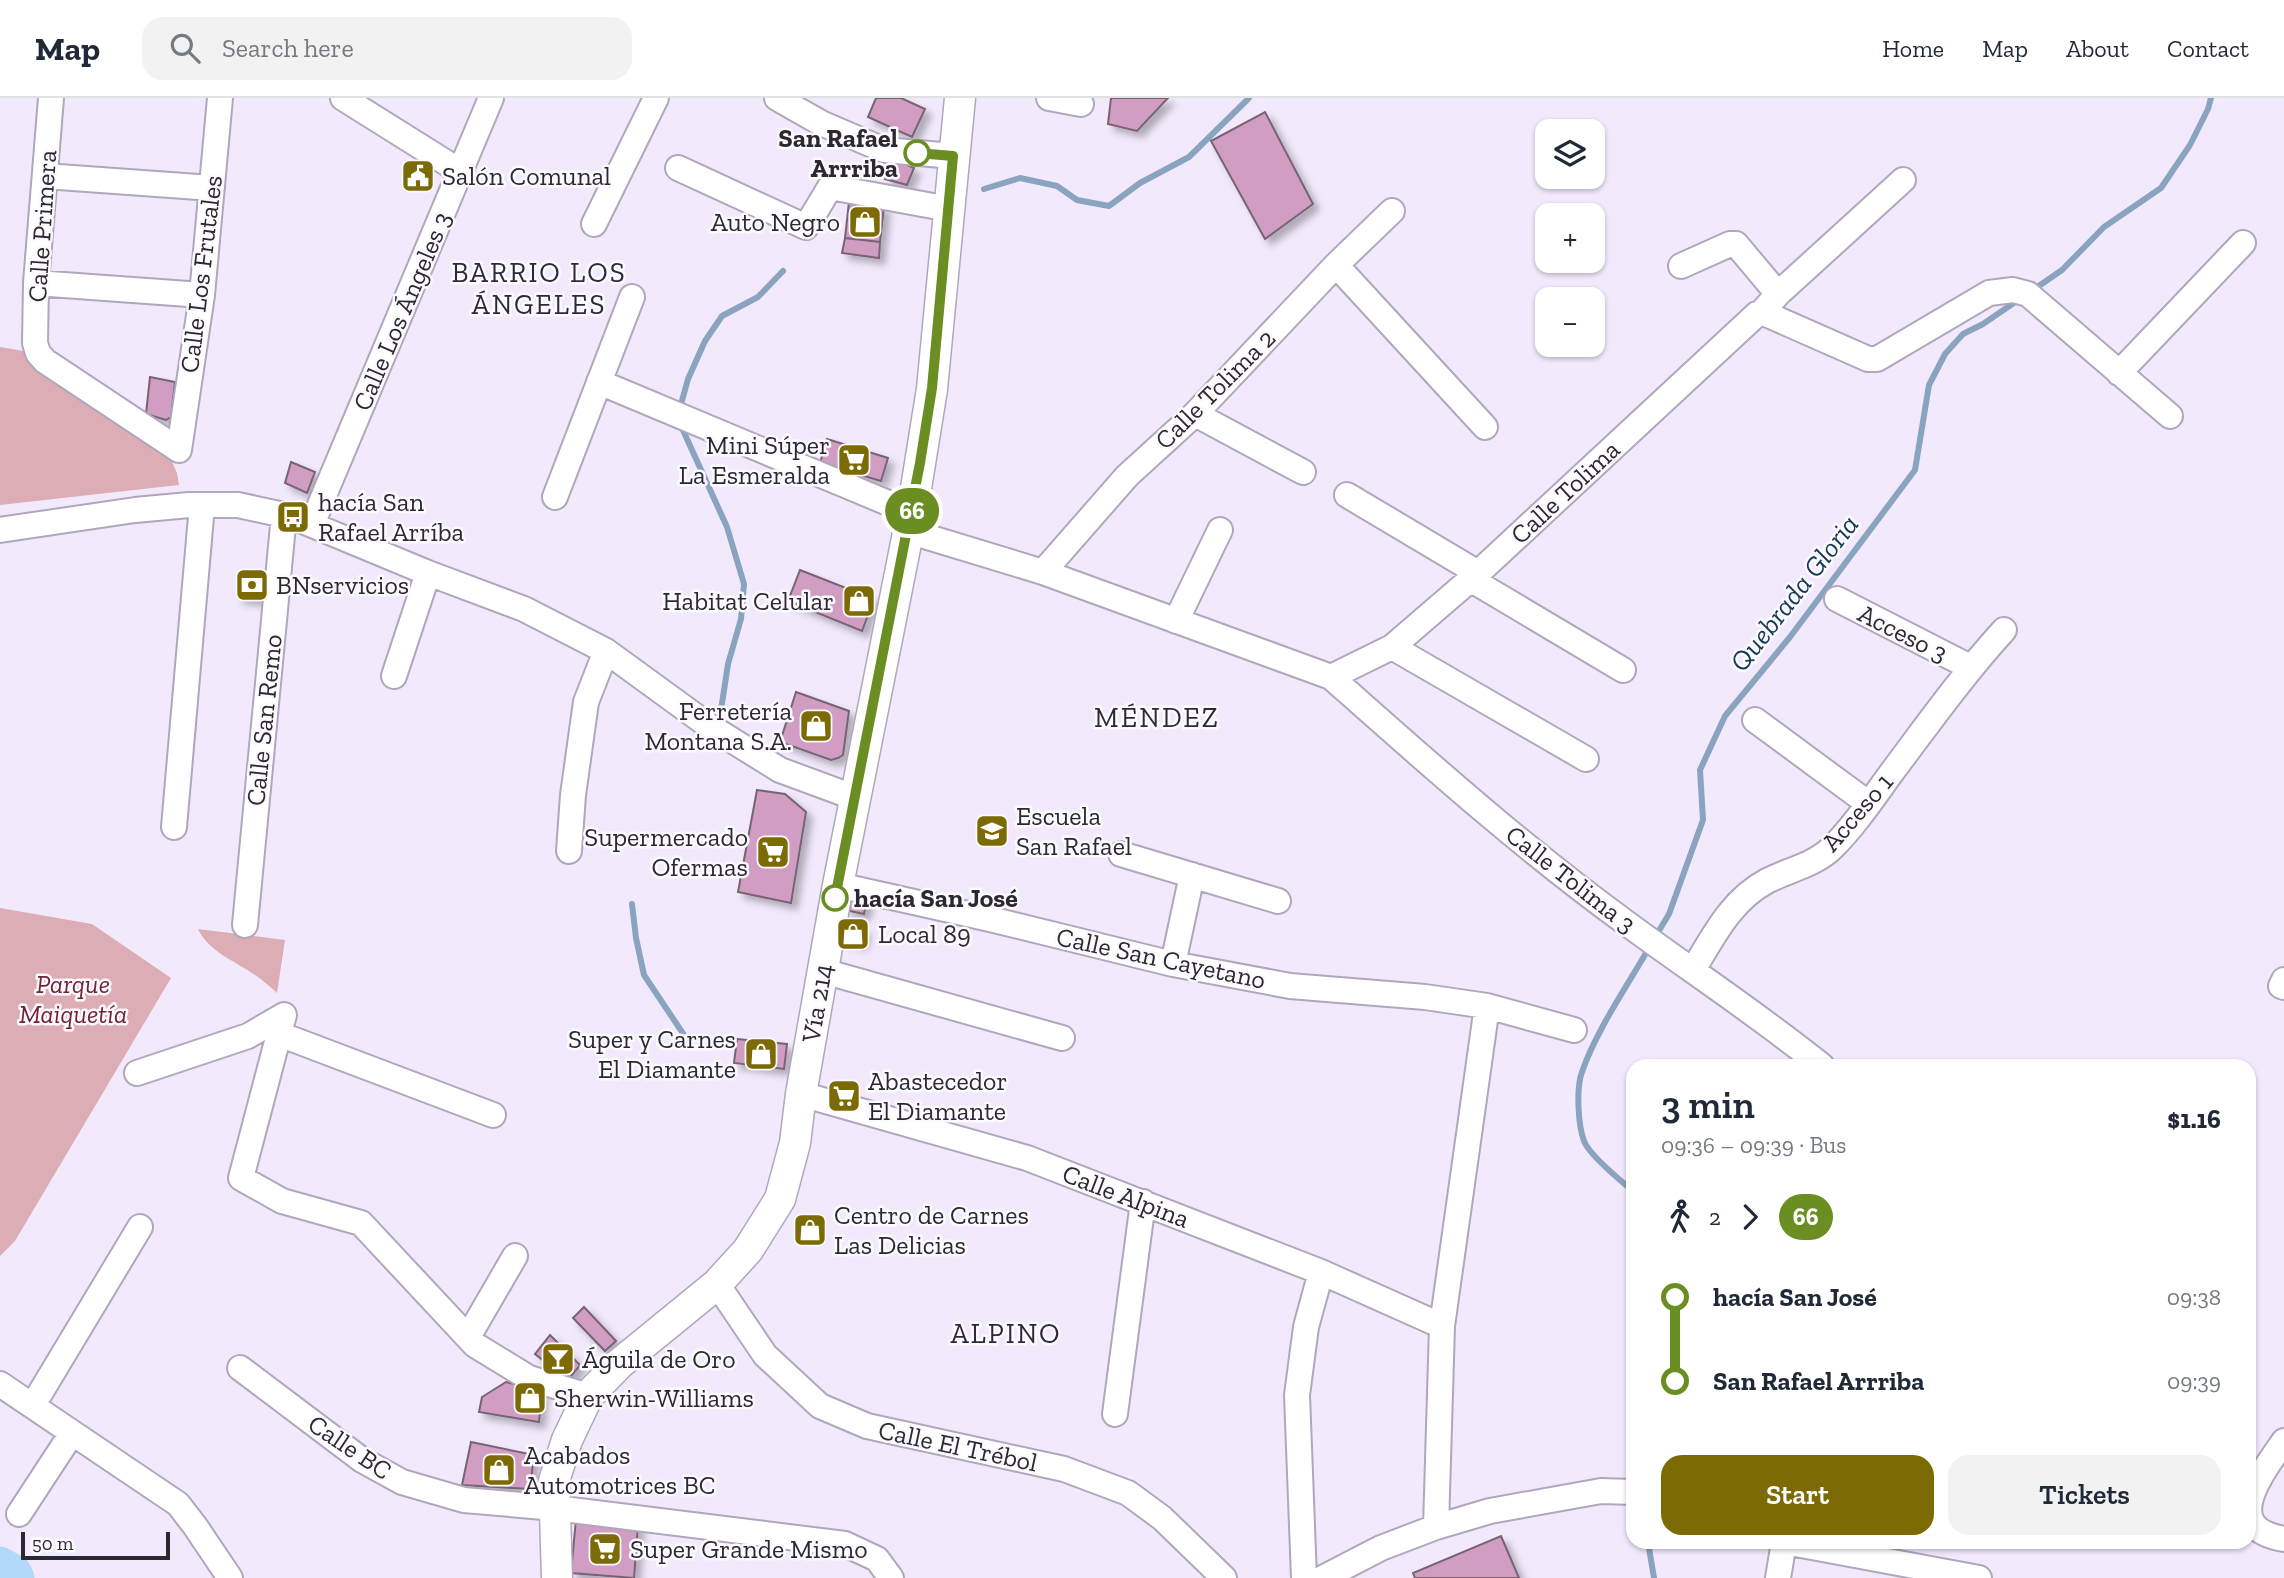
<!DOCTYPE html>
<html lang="en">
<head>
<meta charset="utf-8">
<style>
  body { margin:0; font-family:"Zilla Slab",serif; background:#f2f2f3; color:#1f2937; height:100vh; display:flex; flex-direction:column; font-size:26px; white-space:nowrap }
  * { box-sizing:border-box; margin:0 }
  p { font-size:23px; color:#747a83 }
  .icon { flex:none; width:38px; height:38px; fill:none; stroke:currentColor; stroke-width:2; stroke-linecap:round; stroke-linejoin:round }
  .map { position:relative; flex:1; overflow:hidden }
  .drawer { position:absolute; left:1626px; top:961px; width:630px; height:490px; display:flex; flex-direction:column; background:#fff; border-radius:21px; box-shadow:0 2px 5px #0004 }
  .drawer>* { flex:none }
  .badge { padding:0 14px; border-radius:23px; font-size:24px; line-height:46px }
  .fabs { position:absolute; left:1535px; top:21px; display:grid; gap:14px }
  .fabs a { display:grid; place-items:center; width:70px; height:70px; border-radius:14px; background:#fff; box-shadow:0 2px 5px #0004; font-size:35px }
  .scale { position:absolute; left:21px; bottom:18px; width:149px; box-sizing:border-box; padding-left:7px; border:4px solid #2c2830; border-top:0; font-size:19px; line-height:24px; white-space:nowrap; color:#2c2830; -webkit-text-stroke:5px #fcfaff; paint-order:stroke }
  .map>.badge { position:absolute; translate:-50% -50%; box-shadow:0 0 0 4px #fff }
  .legs { display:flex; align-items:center; gap:10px; height:77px; padding:0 35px; font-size:23px }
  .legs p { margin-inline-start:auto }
  .headline { display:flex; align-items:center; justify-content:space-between; height:119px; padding:0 35px }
  h1 { font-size:38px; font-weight:600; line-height:52px }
  .primary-button { display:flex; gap:14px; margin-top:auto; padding:14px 35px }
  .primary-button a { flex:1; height:80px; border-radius:21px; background:#7c6b04; color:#fff; font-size:28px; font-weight:600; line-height:80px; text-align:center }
  .primary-button a+a { background:#f2f2f3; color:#1f2937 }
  ul { padding:0 35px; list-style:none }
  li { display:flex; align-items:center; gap:24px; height:84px; font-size:26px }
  li i { display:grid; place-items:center; width:10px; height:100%; margin:0 9px; background:currentColor }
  li i::after { content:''; width:18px; height:18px; margin:-9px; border:5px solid; border-radius:50%; background:#fff }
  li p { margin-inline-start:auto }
  li:first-child i { background:linear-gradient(#0000 50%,currentColor 0) }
  li:last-child i { background:linear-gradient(currentColor 50%,#0000 0) }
  header { display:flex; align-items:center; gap:42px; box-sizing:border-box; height:98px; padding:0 35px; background:#fff; border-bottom:2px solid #e0e1e3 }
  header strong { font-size:33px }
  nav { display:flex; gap:38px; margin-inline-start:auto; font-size:24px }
  .search { width:490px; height:63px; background:#f2f2f3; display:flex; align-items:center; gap:18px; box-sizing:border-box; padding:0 24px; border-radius:21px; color:#747a83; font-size:26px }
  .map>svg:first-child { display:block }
  .green { fill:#dcadb5 }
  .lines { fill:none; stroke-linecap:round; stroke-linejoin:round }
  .stream { stroke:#8aa4bf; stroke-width:6 }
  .river { stroke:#b2d9fc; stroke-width:35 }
  .building { fill:#d19dc2; stroke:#786472; stroke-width:2; filter:url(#shadow) }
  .minor-casing { stroke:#b0a7bc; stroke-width:28 }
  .major-casing { stroke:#b0a7bc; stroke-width:33 }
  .minor { stroke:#fff; stroke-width:24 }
  .major { stroke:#fff; stroke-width:30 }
  .line-1-casing { stroke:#fff; stroke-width:16 }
  .line-1 { stroke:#6b8e23; stroke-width:10 }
  .stop-1-dot { fill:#fff; stroke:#6b8e23; stroke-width:3.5 }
  .labels { text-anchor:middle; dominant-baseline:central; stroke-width:5; stroke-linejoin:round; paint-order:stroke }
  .stop-label { font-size:26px; font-weight:bold; fill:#2c2830; stroke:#fcfaff; text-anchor:end }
  .poi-label { font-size:26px; fill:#2c2830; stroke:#fcfaff; text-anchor:start }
  .street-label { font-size:26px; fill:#2c2830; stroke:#fcfaff }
  .park-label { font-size:26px; font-style:italic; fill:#702439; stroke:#fcfaff }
  .neighbourhood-label { font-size:28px; letter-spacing:2px; fill:#302839; stroke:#fcfaff }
  .water-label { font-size:28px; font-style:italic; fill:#143955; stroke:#fcfaff }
</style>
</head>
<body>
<header>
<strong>Map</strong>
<div class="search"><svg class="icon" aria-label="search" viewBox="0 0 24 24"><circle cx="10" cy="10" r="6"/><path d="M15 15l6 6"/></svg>Search here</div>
<nav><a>Home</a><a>Map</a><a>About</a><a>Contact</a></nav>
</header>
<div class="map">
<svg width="2284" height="1480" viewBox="0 0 2284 1480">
  <defs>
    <filter id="shadow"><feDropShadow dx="6" dy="6" stdDeviation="3.5" flood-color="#0004"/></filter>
  </defs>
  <rect width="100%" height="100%" fill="#f2eafc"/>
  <path class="green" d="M0 249 24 253 43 271 169 357 177 375 179 387 0 407Z
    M0 810 92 826 171 880 15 1143 0 1158Z
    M198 831 285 842 277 895C270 889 263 882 255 877 235 863 209 854 198 831Z"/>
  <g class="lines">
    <path class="stream" d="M984 91 1020 80 1057 88 1077 102 1109 108 1140 85 1189 59 1249 0
      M2033 192 2062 172 2104 129 2161 90 2190 47 2208 11 2211 0
      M680 310 688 281 705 243 722 218 758 199 783 173
      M682 330 727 429 744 486 741 521 728 566 721 612
      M632 806 636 840 644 877 688 943
      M1654 841 1669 816 1703 722 1700 672 1725 618 1790 539 1915 372 1929 287 1945 256 1963 236 1983 226 2021 200
      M1633 1093C1621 1083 1589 1057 1584 1043 1578 1027 1576 990 1582 974 1596 933 1627 888 1649 850
      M1648 1444 1654 1480"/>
    <path class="river" d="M0 1466 14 1474 17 1480"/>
  </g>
  <path class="building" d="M876 0H901L925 11 912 39 868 19Z
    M1111 0H1168L1137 33 1108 26Z
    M1265 14 1313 106 1265 141 1211 43Z
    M894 61 914 70 907 87 885 81Z
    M849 104 884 109 880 144 845 140Z
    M845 140 880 144 879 160 842 155Z
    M150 279 175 284 171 319 166 322 146 316Z
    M827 341 888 360 881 383 820 365Z
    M291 364 315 374 307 395 285 385Z
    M800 472 874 501 862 533 788 503Z
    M247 473 266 476 264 502 238 499 239 476Z
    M796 594 849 613 843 657 838 660 831 662 780 644Z
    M757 692 785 696 806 714 791 805 738 794Z
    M848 797 867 801 864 816 845 812Z
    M845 827 864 831 861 845 842 841Z
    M737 941 787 946 784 971 734 965Z
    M584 1209 616 1243 605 1253 573 1220Z
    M550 1237 580 1267 568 1282 535 1256Z
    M506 1284 542 1293 539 1324 479 1314 482 1299Z
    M471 1344 534 1357 530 1391 462 1387Z
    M576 1421 638 1427 634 1480 571 1475Z
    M1501 1438 1519 1480H1415L1413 1475Z"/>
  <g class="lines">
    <defs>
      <path id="minor" d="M51 0 36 185 35 245 38 255 45 263 179 352 202 197 220 0
        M343 0 461 74
        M777 0 821 25 884 52 953 58
        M1049 0 1081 6
        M678 70 806 129 830 89 949 111
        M45 78 212 90
        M594 126 656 0
        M1336 167 1485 329
        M1681 168 1730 146H1736L1778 196
        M36 185 202 197
        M1761 215 1778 196 1903 82
        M2119 275 2243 145
        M599 284 912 415
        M1195 316 1303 374
        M1347 397 1478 475
        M555 399 632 199
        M312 426 491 0
        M0 432 135 412 189 407H238L293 419 428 475 524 511 606 553 709 628 780 672 856 700
        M908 433 1043 474 1331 579 1392 549 1478 475 1757 216H1766L1868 261H1877L1989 195 2013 192 2028 196 2170 318
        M1043 474 1127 378 1195 316 1336 167 1392 113
        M1470 481 1623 572
        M1837 501 1970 569
        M1176 523 1220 432
        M1392 549 1586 661
        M394 578 428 475
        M1331 579C1428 665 1524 751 1629 827 1693 874 1760 918 1822 968
        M1755 622 1869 706
        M174 729 202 407
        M569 753 573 697 586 604 606 553
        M1121 756 1278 803
        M838 787 990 821 1173 866 1290 888 1425 899 1487 908 1574 932
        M245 827 284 417
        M1173 866 1192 777
        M1693 872C1713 839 1731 802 1767 783 1788 772 1815 767 1833 749 1855 727 1873 700 1892 674 1928 626 1963 577 2004 532
        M823 873 1062 940
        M2284 882 2281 888 2284 889
        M279 936 493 1017
        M137 975 248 938 284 917 241 1080 282 1103 361 1125 475 1247 529 1280 588 1298
        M801 996 1027 1060 1321 1174 1442 1228
        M717 1186 765 1257 820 1308 867 1328 1064 1371 1128 1395 1162 1420 1224 1480
        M468 1239 515 1158
        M240 1270 362 1362 402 1384 464 1402 555 1410 845 1446 877 1461 891 1480
        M0 1286 178 1406 195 1428 230 1480
        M33 1307 140 1129
        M1115 1316 1143 1104
        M2284 1343C2262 1375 2218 1430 2284 1441
        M19 1416 72 1335
        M1436 1429 1442 1228 1487 908
        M1785 1444 1979 1480
        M1304 1480 1297 1297 1306 1229 1321 1174
        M1323 1480 1381 1450 1436 1429 1490 1413 1601 1393 1633 1394
        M1778 1480 1784 1444"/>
      <path id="major" d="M557 1480 554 1383 567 1342 588 1298 619 1266 717 1186 748 1152 780 1101 795 1045 801 996 838 787 912 415 932 291 960 0"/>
    </defs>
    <use href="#minor" class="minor-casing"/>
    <use href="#major" class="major-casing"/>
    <use href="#minor" class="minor"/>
    <use href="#major" class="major"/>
  </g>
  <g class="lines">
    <defs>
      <path id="line-1" d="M835 800 920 365 932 290 953 58 917 55"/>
    </defs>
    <use href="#line-1" class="line-1-casing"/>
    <use href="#line-1" class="line-1"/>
  </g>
  <defs>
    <symbol id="civic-square" viewBox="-11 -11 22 22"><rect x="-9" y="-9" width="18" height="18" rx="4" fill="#7c6b04" stroke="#fcfaff"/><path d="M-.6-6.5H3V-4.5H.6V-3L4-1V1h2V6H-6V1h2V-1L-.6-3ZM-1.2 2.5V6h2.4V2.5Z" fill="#fff"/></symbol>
    <symbol id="shop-square" viewBox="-11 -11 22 22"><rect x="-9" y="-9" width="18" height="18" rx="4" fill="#7c6b04" stroke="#fcfaff"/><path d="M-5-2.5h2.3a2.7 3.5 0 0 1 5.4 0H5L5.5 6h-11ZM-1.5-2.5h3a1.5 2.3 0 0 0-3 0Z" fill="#fff"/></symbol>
    <symbol id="supermarket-square" viewBox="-11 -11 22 22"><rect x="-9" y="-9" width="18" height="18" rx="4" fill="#7c6b04" stroke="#fcfaff"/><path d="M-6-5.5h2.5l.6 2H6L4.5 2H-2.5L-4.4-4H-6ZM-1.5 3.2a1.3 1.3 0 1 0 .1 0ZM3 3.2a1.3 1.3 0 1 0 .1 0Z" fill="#fff"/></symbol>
    <symbol id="bus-square" viewBox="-11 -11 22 22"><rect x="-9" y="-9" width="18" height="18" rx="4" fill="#7c6b04" stroke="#fcfaff"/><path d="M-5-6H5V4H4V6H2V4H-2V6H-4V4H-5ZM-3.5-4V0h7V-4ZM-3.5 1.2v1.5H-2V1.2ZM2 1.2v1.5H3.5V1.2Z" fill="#fff"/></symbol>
    <symbol id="bank-square" viewBox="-11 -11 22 22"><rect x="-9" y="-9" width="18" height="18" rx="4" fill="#7c6b04" stroke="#fcfaff"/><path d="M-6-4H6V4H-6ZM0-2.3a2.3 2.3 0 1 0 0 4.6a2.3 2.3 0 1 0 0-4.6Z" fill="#fff"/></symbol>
    <symbol id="school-square" viewBox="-11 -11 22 22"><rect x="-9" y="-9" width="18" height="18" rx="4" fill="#7c6b04" stroke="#fcfaff"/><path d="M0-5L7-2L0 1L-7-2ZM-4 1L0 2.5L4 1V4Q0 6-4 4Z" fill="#fff"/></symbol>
    <symbol id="bar-square" viewBox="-11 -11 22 22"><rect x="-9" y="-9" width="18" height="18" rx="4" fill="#7c6b04" stroke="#fcfaff"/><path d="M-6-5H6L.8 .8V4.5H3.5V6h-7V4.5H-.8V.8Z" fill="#fff"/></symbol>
  </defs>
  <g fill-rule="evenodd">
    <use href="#civic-square" x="399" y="59" width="38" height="38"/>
    <use href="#shop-square" x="846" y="105" width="38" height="38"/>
    <use href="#supermarket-square" x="835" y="343" width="38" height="38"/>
    <use href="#bus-square" x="274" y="400" width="38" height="38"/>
    <use href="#bank-square" x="233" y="468" width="38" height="38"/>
    <use href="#shop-square" x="840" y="484" width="38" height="38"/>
    <use href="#shop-square" x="797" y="609" width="38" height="38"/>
    <use href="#school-square" x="973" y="714" width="38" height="38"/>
    <use href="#supermarket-square" x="754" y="735" width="38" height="38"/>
    <use href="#shop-square" x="834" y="817" width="38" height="38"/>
    <use href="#shop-square" x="742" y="937" width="38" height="38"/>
    <use href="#supermarket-square" x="825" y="979" width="38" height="38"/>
    <use href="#shop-square" x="791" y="1113" width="38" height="38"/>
    <use href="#bar-square" x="539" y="1242" width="38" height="38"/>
    <use href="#shop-square" x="511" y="1281" width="38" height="38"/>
    <use href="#shop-square" x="480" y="1353" width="38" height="38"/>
    <use href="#supermarket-square" x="586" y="1432" width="38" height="38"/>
  </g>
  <g class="stop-1-dot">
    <circle cx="917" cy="55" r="12"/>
    <circle cx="835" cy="800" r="12"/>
  </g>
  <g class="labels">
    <g class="stop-label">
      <text x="898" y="40">San Rafael<tspan x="898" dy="30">Arrriba</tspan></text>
      <text x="854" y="800" text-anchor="start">hacía San José</text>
    </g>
    <g class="poi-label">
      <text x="442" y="78">Salón Comunal</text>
      <text x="840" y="124" text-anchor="end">Auto Negro</text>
      <text x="830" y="347" text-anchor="end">Mini Súper<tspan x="830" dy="30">La Esmeralda</tspan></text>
      <text x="318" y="404">hacía San<tspan x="318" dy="30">Rafael Arríba</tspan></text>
      <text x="276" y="487">BNservicios</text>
      <text x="834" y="503" text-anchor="end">Habitat Celular</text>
      <text x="792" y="613" text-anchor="end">Ferretería<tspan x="792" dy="30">Montana S.A.</tspan></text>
      <text x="1016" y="718">Escuela<tspan x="1016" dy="30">San Rafael</tspan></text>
      <text x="748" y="739" text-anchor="end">Supermercado<tspan x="748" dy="30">Ofermas</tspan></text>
      <text x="878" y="836">Local 89</text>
      <text x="736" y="941" text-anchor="end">Super y Carnes<tspan x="736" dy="30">El Diamante</tspan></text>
      <text x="868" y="983">Abastecedor<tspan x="868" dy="30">El Diamante</tspan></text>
      <text x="834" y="1117">Centro de Carnes<tspan x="834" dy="30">Las Delicias</tspan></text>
      <text x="582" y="1261">Águila de Oro</text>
      <text x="554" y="1300">Sherwin-Williams</text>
      <text x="524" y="1357">Acabados<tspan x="524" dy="30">Automotrices BC</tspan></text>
      <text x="630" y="1451">Super Grande Mismo</text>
    </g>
    <g class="street-label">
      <text transform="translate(42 128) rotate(-86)">Calle Primera</text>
      <text transform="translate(201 176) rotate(-83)">Calle Los Frutales</text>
      <text transform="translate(402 213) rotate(-67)">Calle Los Ángeles 3</text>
      <text transform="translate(1215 291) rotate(-45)">Calle Tolima 2</text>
      <text transform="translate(1565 394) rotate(-43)">Calle Tolima</text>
      <text transform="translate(1903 535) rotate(27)">Acceso 3</text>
      <text transform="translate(264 622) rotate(-84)">Calle San Remo</text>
      <text transform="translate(1857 714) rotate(-49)">Acceso 1</text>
      <text transform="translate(1571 781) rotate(38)">Calle Tolima 3</text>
      <text transform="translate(1161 860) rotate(12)">Calle San Cayetano</text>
      <text transform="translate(817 905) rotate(-80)">Vía 214</text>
      <text transform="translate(1126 1098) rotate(21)">Calle Alpina</text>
      <text transform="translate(958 1348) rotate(12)">Calle El Trébol</text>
      <text transform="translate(350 1349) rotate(34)">Calle BC</text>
    </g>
    <g class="park-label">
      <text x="73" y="886">Parque<tspan x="73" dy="30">Maiquetía</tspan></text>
    </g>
    <g class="neighbourhood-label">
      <text x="539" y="174">BARRIO LOS<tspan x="539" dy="32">ÁNGELES</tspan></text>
      <text x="1157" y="619">MÉNDEZ</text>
      <text x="1006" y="1235">ALPINO</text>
    </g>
    <g class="water-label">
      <text transform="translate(1794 495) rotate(-52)">Quebrada Gloria</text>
    </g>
  </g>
</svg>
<div class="fabs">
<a><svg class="icon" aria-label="layers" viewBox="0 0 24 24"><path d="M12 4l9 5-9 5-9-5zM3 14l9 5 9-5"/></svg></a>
<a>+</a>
<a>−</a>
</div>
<div class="scale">50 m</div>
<b class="badge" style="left:912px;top:413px;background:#6b8e23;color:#fff">66</b>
<section class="drawer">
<div class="headline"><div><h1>3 min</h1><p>09:36 – 09:39 · Bus</p></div><b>$1.16</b></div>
<div class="legs"><svg class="icon" aria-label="walk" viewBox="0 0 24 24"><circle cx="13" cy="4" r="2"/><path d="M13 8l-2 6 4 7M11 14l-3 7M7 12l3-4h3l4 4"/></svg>2<svg class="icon" aria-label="forward" viewBox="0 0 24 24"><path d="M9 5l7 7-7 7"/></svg><b class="badge" style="background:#6b8e23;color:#fff">66</b></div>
<ul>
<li><i style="color:#6b8e23"></i><b>hacía San José</b><p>09:38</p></li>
<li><i style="color:#6b8e23"></i><b>San Rafael Arrriba</b><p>09:39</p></li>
</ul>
<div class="primary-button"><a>Start</a><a>Tickets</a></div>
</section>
</div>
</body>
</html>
